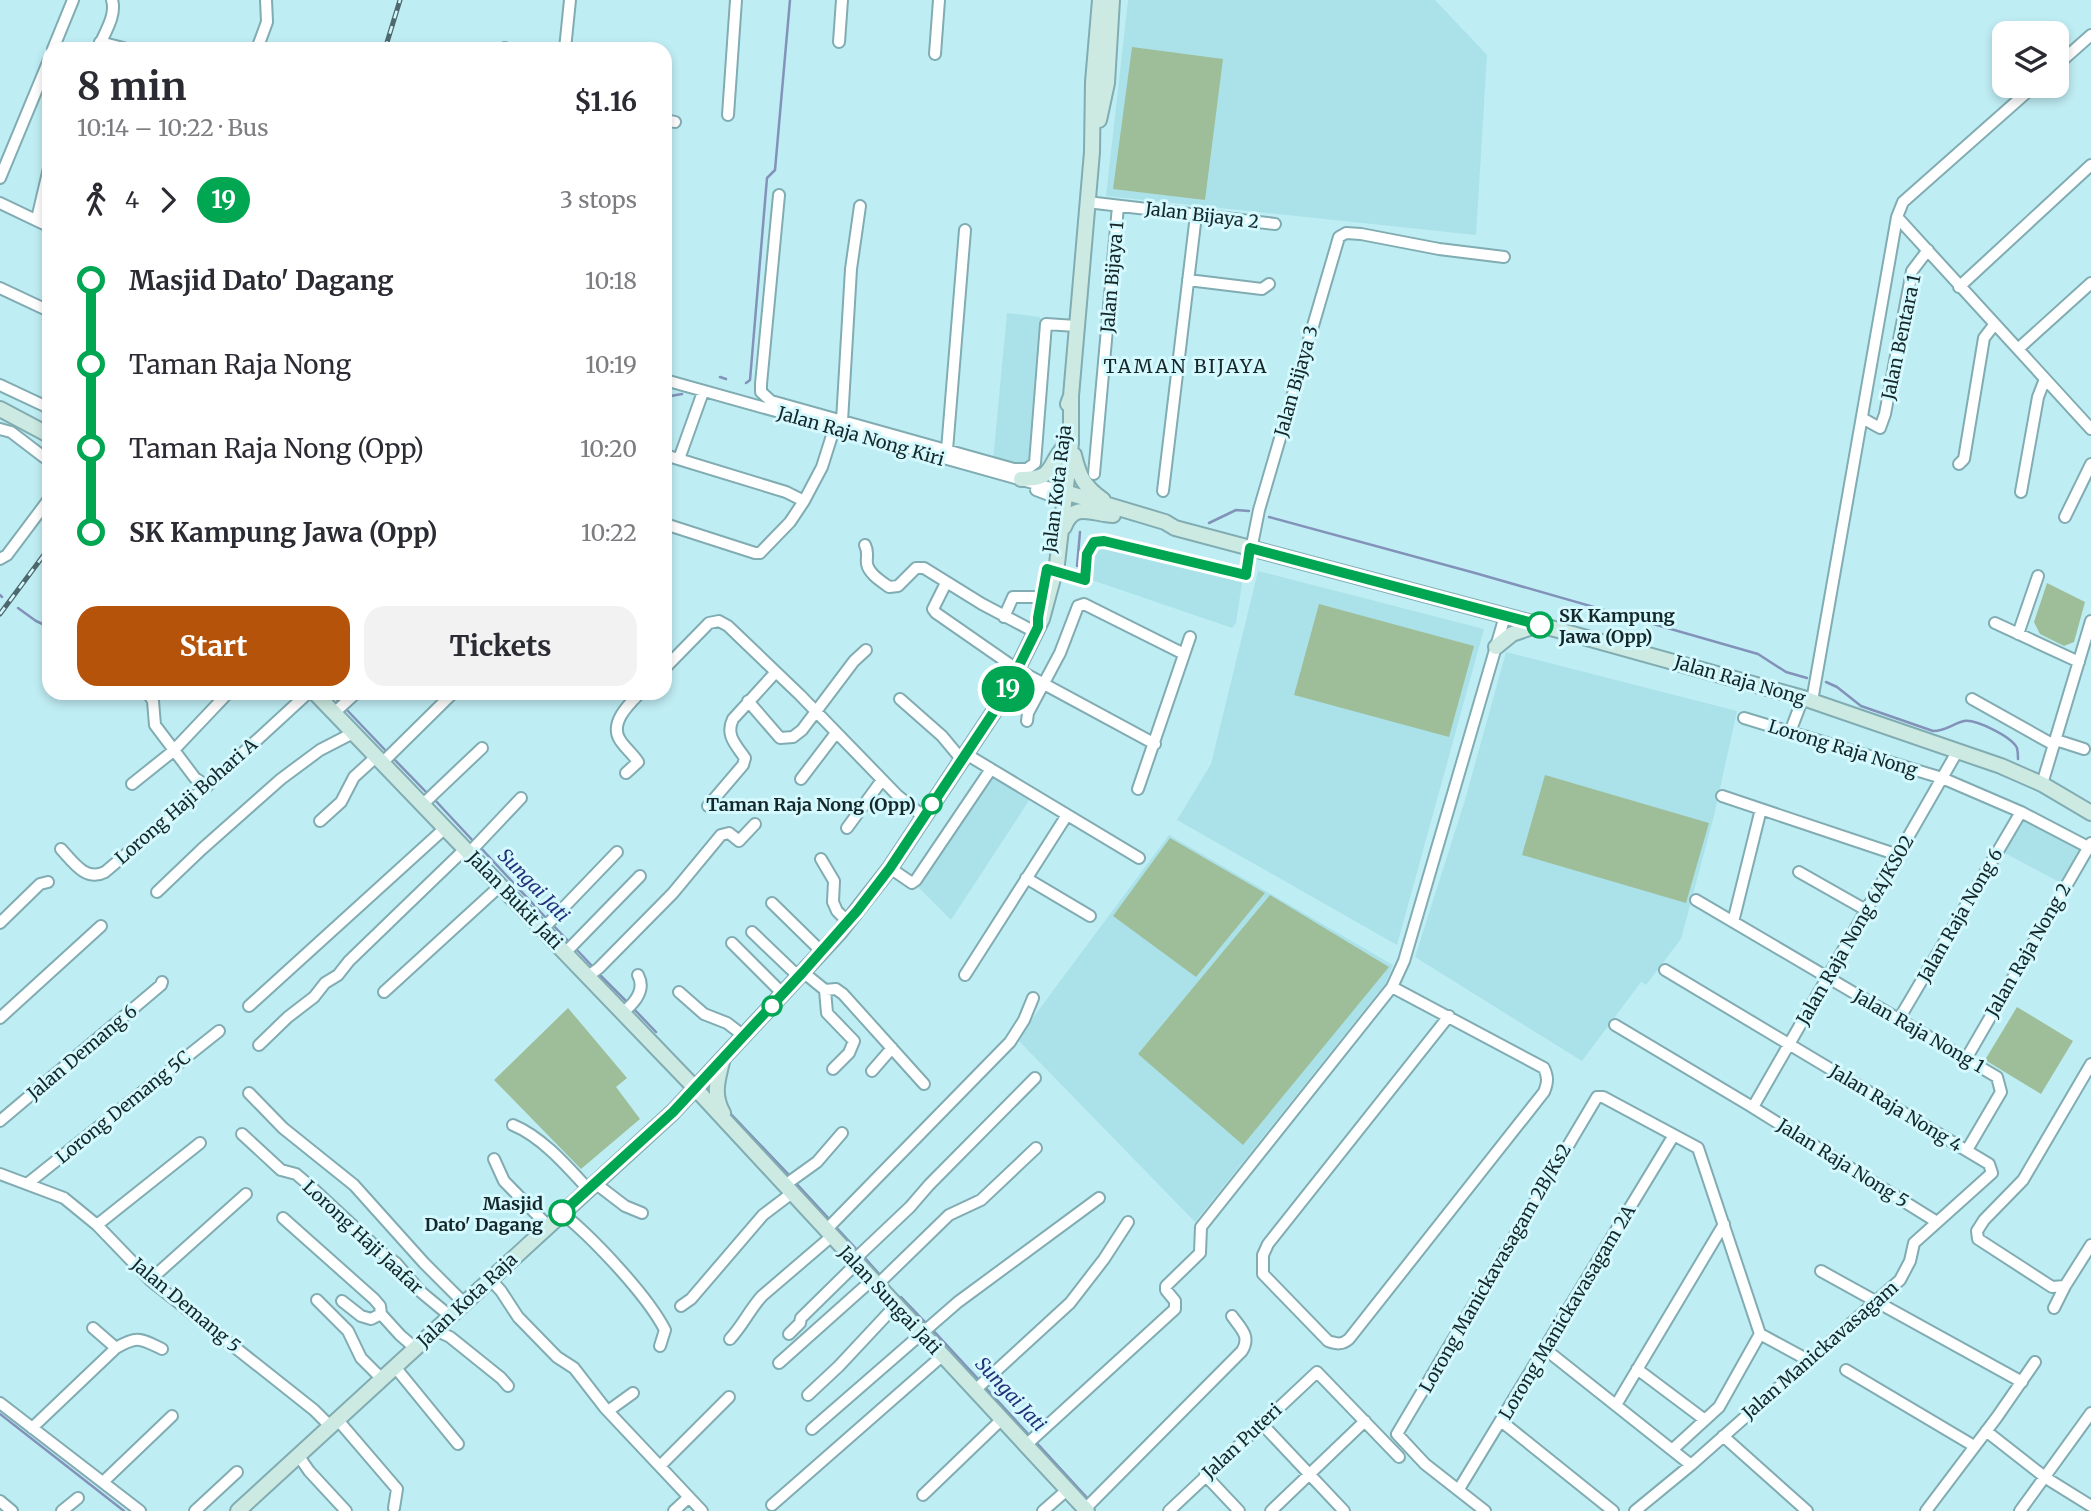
<!DOCTYPE html>
<html lang="en">
<head>
<meta charset="utf-8">
<style>
  body { margin:0; font-family:Merriweather,serif; background:#f2f2f3; color:#2b2b33; height:100vh; display:flex; flex-direction:column; font-size:26px; white-space:nowrap }
  * { box-sizing:border-box; margin:0 }
  p { font-size:23px; color:#7c7c81 }
  .icon { flex:none; width:38px; height:38px; fill:none; stroke:currentColor; stroke-width:2; stroke-linecap:round; stroke-linejoin:round }
  .map { position:relative; flex:1; overflow:hidden }
  .panel { position:absolute; left:42px; top:42px; width:630px; height:658px; display:flex; flex-direction:column; background:#fff; border-radius:21px; box-shadow:0 4px 10px #0003 }
  .panel>* { flex:none }
  .badge { padding:0 14px; border-radius:23px; font-size:24px; line-height:46px }
  .buttons { position:absolute; left:1992px; top:21px; display:grid; gap:14px }
  .buttons a { display:grid; place-items:center; width:77px; height:77px; border-radius:14px; background:#fff; box-shadow:0 4px 10px #0003; font-size:35px }
  .map>.badge { position:absolute; translate:-50% -50%; box-shadow:0 0 0 4px #fff }
  .legs { display:flex; align-items:center; gap:10px; height:77px; padding:0 35px; font-size:23px }
  .legs p { margin-inline-start:auto }
  .overview { display:flex; align-items:center; justify-content:space-between; height:119px; padding:0 35px }
  h1 { font-size:38px; font-weight:700; line-height:52px }
  .action { display:flex; gap:14px; margin-top:auto; padding:14px 35px }
  .action a { flex:1; height:80px; border-radius:21px; background:#b45309; color:#fff; font-size:28px; font-weight:700; line-height:80px; text-align:center }
  .action a+a { background:#f2f2f3; color:#2b2b33 }
  ul { padding:0 35px; list-style:none }
  li { display:flex; align-items:center; gap:24px; height:84px; font-size:26px }
  li i { display:grid; place-items:center; width:10px; height:100%; margin:0 9px; background:currentColor }
  li i::after { content:''; width:18px; height:18px; margin:-9px; border:5px solid; border-radius:50%; background:#fff }
  li p { margin-inline-start:auto }
  li:first-child i { background:linear-gradient(#0000 50%,currentColor 0) }
  li:last-child i { background:linear-gradient(currentColor 50%,#0000 0) }
  .map>svg:first-child { display:block }
  .built { fill:#abe2ea }
  .green { fill:#9ebe99 }
  .lines { fill:none; stroke-linecap:round; stroke-linejoin:round }
  .stream { stroke:#8292b8; stroke-width:2.5 }
  .street-casing { stroke:#80acb2; stroke-width:14 }
  .secondary-casing { stroke:#80acb2; stroke-width:18 }
  .street { stroke:#fff; stroke-width:10 }
  .secondary { stroke:#cceae2; stroke-width:14 }
  .rail-casing { stroke:#4e696d; stroke-width:5 }
  .rail { stroke:#d4f9fe; stroke-width:2.5; stroke-dasharray:8; stroke-linecap:butt }
  .line-1-casing { stroke:#fff; stroke-width:16 }
  .line-1 { stroke:#00a651; stroke-width:10 }
  .stop-1-dot { fill:#fff; stroke:#00a651; stroke-width:3.5 }
  .labels { text-anchor:middle; dominant-baseline:central; stroke-width:6; stroke-linejoin:round; paint-order:stroke }
  .street-label { font-size:18px; fill:#152729; stroke:#d4f9fe }
  .stop-label { font-size:18px; font-weight:bold; fill:#152729; stroke:#d4f9fe; text-anchor:end }
  .neighbourhood-label { font-size:19px; letter-spacing:2px; fill:#152729; stroke:#d4f9fe }
  .water-label { font-size:19px; font-style:italic; fill:#26307b; stroke:#d4f9fe }
</style>
</head>
<body>
<div class="map">
<svg width="2091" height="1511" viewBox="0 0 2091 1511">
  <rect width="100%" height="100%" fill="#bfedf4"/>
  <path class="built" d="M1128 0H1435L1487 55 1476 235 1106 196Z
    M1007 313 1040 317 1043 324 1032 461 1026 466 993 460Z
    M1104 544 1243 577 1236 623 1232 628 1089 579 1091 554Z
    M1258 571 1484 629 1397 945 1177 820 1211 764Z
    M1506 652 1737 711 1714 816 1681 939 1646 985 1641 982 1582 1061 1415 957 1465 800Z
    M992 773 1032 796 951 920 916 885Z
    M2022 816 2083 848 2063 884 2001 851Z
    M1169 835 1393 965 1385 984 1195 1222 1017 1039Z"/>
  <path class="green" d="M1132 47 1223 59 1205 200 1113 189Z
    M2047 583 2085 602 2074 642 2064 646 2040 634 2034 622Z
    M1319 604 1474 646 1449 737 1294 695Z
    M1545 775 1709 823 1686 903 1522 855Z
    M1170 838 1265 893 1196 977 1113 916Z
    M1270 895 1389 967 1243 1145 1138 1054Z
    M2017 1007 2073 1041 2041 1094 1985 1060Z
    M568 1008 627 1078 616 1087 640 1119 581 1169 494 1080Z"/>
  <g class="lines">
    <path class="stream" d="M720 377 726 379
      M746 383 750 380 767 178 775 170 790 0
      M665 397 682 394
      M1269 517 1475 573 1758 654 1786 672 1807 678
      M1209 523 1236 510 1249 511
      M1077 566 1080 532
      M0 595 2 597
      M18 608 36 621 49 627
      M1826 682 1837 687 1861 706 1933 731C1946 731 1952 724 1964 721 1976 719 2012 737 2017 748 2018 752 2018 756 2018 759
      M331 693 341 704
      M346 709 387 752
      M392 757 429 795
      M434 799 475 843
      M480 847 547 919
      M552 924 571 944
      M576 949 593 967
      M597 972 627 1002
      M632 1007 656 1032
      M729 1112 791 1177
      M795 1182 831 1221
      M835 1226 859 1252
      M864 1257 880 1275
      M901 1297 926 1323
      M931 1328 979 1380
      M983 1385 1031 1437
      M0 1414 124 1511
      M1035 1441 1090 1501"/>
    <defs>
      <path id="street" d="M100 42 127 49
        M839 42 842 0
        M505 48 507 49
        M53 49 73 0
        M98 49C103 35 117 16 112 0
        M257 49 267 22 266 0
        M565 49 570 0
        M935 54 939 0
        M2056 66 2091 35
        M728 115 736 0
        M665 120 675 122
        M0 178 49 60
        M779 195 761 384V392L771 401 1014 469H1027L1035 463 1046 324 1076 326
        M1087 202 1275 224
        M0 203 46 225
        M1897 217 2091 429
        M37 219 49 168
        M1188 280 1262 289 1269 284
        M1959 287 2091 165
        M0 288 49 311
        M2018 349 2091 283
        M665 380 1058 490
        M0 385 49 408
        M1862 418 1880 428 1885 414 1912 271 1928 250
        M842 421 851 269 860 206
        M0 429 11 432 49 461
        M947 450 965 230
        M665 455 786 492 804 501
        M679 459 703 392
        M1959 464 1964 459 1984 338 1994 325
        M1094 474 1118 206
        M1036 490 1057 498
        M1163 491 1196 215
        M2021 492 2038 397 2045 379
        M2065 517 2091 464
        M665 524 755 553H760L790 522 804 501 822 467 834 429
        M865 545C869 553 866 556 867 564 869 574 881 581 889 587L898 586 916 568H924L982 604 1035 632
        M0 559 7 555 49 499
        M1047 569 1085 580 1087 553 1094 542 1104 541 1246 575 1259 510 1339 237 1346 233 1361 234 1439 249 1504 257
        M946 583 933 609 936 613 1018 670 1155 744
        M1004 617 1013 597H1042
        M1995 623 2079 662
        M2018 634 2038 576
        M665 668 709 623 719 621 728 626 800 695 898 796 924 817
        M148 693 153 701 155 725 195 778 207 786
        M900 699 942 736 962 760
        M1972 699 2054 745
        M748 701 780 738 793 737 802 730 854 661 866 650
        M1812 701 1897 217 1903 202 2034 86
        M334 713 356 693
        M1744 718 1942 778 2021 812 2088 847
        M1027 721 1028 713 1060 653 1078 606 1084 604 1184 654
        M1790 732 1803 698
        M2056 740 2084 749
        M966 754 1139 858
        M383 762 453 693
        M626 773 638 762C633 754 625 748 620 740 609 723 629 704 640 693
        M801 779 836 733
        M132 784 172 752 228 693
        M2042 784 2091 621
        M1138 789 1190 637
        M1722 796 1898 855
        M422 805 482 748
        M708 806 743 765 745 758C736 745 725 735 733 719L775 673
        M320 821 341 802 354 777 377 756
        M847 828 882 780
        M61 849C73 862 86 882 105 872L207 786 308 693
        M469 853 521 798
        M821 859 834 881 833 902 837 911 848 922
        M890 868 912 883 916 880 991 769
        M1799 872 1866 910
        M1026 878 1090 916
        M157 892 202 849 281 779 320 750 353 733
        M1696 900 1997 1077 2001 1092 1967 1150
        M772 903 822 952
        M1733 922 1761 809
        M0 923 40 884 48 882
        M543 929 617 852
        M752 932 799 977
        M732 943 783 994
        M565 953 640 876
        M803 972 825 990 827 1013 854 1041 849 1053 833 1069
        M965 975 1067 815
        M587 977 599 968 673 893 721 835 729 833 739 841 755 824
        M1392 987 1544 1068C1548 1077 1548 1082 1544 1092L1349 1339C1342 1345 1337 1344 1328 1341L1263 1274V1255L1268 1244 1449 1016
        M825 990 836 989 843 994 924 1084
        M384 992 500 886
        M679 992 704 1014 727 1023 744 1036
        M249 1006 444 829
        M622 1013C635 1003 646 990 638 975
        M0 1018 101 926
        M1899 1019 2021 812
        M1615 1025 1749 1105 1937 1222
        M259 1045 288 1017 314 997 325 983 338 975 349 961 465 849
        M1966 1059 2091 843
        M872 1071 892 1048
        M249 1093 283 1128 354 1185 424 1263 464 1303
        M1753 1107 1957 752
        M0 1121 161 985 162 982
        M513 1125C542 1137 567 1166 588 1189
        M242 1134 281 1170 296 1174 309 1185 380 1251 396 1263 421 1292 450 1316
        M494 1159 504 1181 548 1226
        M0 1174 64 1198 97 1225 150 1280 314 1410 330 1426
        M595 1183 625 1206 642 1213
        M27 1184 219 1031
        M785 1185 817 1162 842 1133
        M562 1213C593 1238 647 1295 665 1330L660 1346
        M283 1218 374 1299 380 1306 381 1314
        M97 1225 200 1143
        M826 1230 1010 1042 1024 1020 1033 998
        M854 1260 910 1207 929 1185 1035 1078
        M1821 1271 2022 1382
        M490 1279 501 1291 518 1317 557 1357 574 1368 605 1408 702 1511
        M150 1280 246 1194
        M877 1285 949 1215 981 1200 1036 1148
        M2065 1286 2052 1287 1978 1239 1977 1231 1984 1220 2023 1180 2091 1064
        M317 1300 348 1331 361 1358 382 1379
        M342 1301 361 1316 371 1319 381 1314 400 1335 415 1348
        M681 1306 691 1299 763 1215 792 1193
        M2054 1308 2065 1286 2091 1245
        M93 1328 116 1348
        M435 1330 450 1337 501 1378 508 1386
        M789 1334 800 1323 801 1318 857 1263
        M730 1339C743 1325 750 1309 762 1296L832 1236
        M1545 1349 1691 1465
        M779 1363 872 1280
        M395 1367 458 1444
        M1637 1369 1705 1420
        M1846 1370 1974 1446
        M974 1391 1070 1303 1104 1259 1128 1222
        M808 1395 839 1366 896 1305
        M0 1403 140 1511
        M1616 1405 1724 1224
        M608 1411 633 1393
        M337 1419 397 1489 394 1508
        M1501 1421 1613 1511
        M1261 1423 1344 1511
        M32 1428 116 1348C138 1335 141 1339 162 1349
        M812 1429 958 1302 1099 1198
        M1986 1431 2046 1478 2091 1506
        M1723 1436 1807 1511
        M1025 1446 1175 1309V1301L1166 1290V1286L1200 1253 1201 1227 1392 987 1404 961 1505 616
        M1672 1450 1719 1407 1760 1334
        M298 1455 309 1471 346 1511
        M660 1466 729 1397
        M1205 1475 1239 1511
        M103 1482 172 1416
        M1459 1489 1674 1135
        M923 1495 1001 1420
        M0 1501 12 1511
        M772 1505 942 1356
        M1085 1509 1242 1351C1251 1336 1241 1329 1232 1316
        M62 1511 78 1498
        M195 1511 237 1472
        M674 1511 688 1498
        M1043 1511 1067 1490
        M1169 1511 1317 1372 1399 1457
        M1271 1511 1365 1421
        M1485 1511 1425 1464 1397 1434 1597 1097H1603L1698 1148 1760 1334 1808 1360
        M1635 1511 1691 1465 1900 1280 1910 1261 1914 1243 1992 1173 1989 1164 1665 970
        M1926 1511 1997 1417 2035 1362
        M2020 1511 2091 1413"/>
      <path id="secondary" d="M1099 120 1107 83 1112 0
        M1068 404 1071 396 1092 152 1093 82 1100 0
        M0 409 49 435
        M1074 455C1079 476 1084 487 1103 500
        M1021 479C1055 479 1046 468 1064 447
        M1058 490 1165 522 1175 528 1540 625 1803 698 2001 766 2042 784 2091 813
        M1064 527C1074 501 1092 514 1113 515
        M1496 647 1512 634 1538 625
        M315 693 695 1088 1087 1511
        M722 1062C717 1081 713 1096 723 1113
        M238 1511 673 1112 839 933 890 868 1003 698 1042 619 1057 564 1071 443V396"/>
    </defs>
    <use href="#street" class="street-casing"/>
    <use href="#secondary" class="secondary-casing"/>
    <use href="#street" class="street"/>
    <use href="#secondary" class="secondary"/>
    <defs>
      <path id="rail" d="M385 49 400 0
        M0 614 49 548"/>
    </defs>
    <use href="#rail" class="rail-casing"/>
    <use href="#rail" class="rail"/>
  </g>
  <g class="lines">
    <defs>
      <path id="line-1" d="M562 1213 673 1112 803 972 857 911 890 868 1003 698 1038 627V618L1047 569 1085 580 1087 554 1094 542 1104 541 1246 575 1250 548 1540 625"/>
    </defs>
    <use href="#line-1" class="line-1-casing"/>
    <use href="#line-1" class="line-1"/>
  </g>
  <g class="stop-1-dot">
    <circle cx="1540" cy="625" r="12"/>
    <circle cx="932" cy="804" r="9"/>
    <circle cx="772" cy="1006" r="9"/>
    <circle cx="562" cy="1213" r="12"/>
  </g>
  <g class="labels">
    <g class="street-label">
      <text transform="translate(1202 215) rotate(7)">Jalan Bijaya 2</text>
      <text transform="translate(1112 277) rotate(-85)">Jalan Bijaya 1</text>
      <text transform="translate(1901 337) rotate(-78)">Jalan Bentara 1</text>
      <text transform="translate(1296 381) rotate(-74)">Jalan Bijaya 3</text>
      <text transform="translate(861 436) rotate(16)">Jalan Raja Nong Kiri</text>
      <text transform="translate(1057 489) rotate(-83)">Jalan Kota Raja</text>
      <text transform="translate(1740 680) rotate(16)">Jalan Raja Nong</text>
      <text transform="translate(1843 748) rotate(17)">Lorong Raja Nong</text>
      <text transform="translate(186 801) rotate(-41)">Lorong Haji Bohari A</text>
      <text transform="translate(515 900) rotate(46)">Jalan Bukit Jati</text>
      <text transform="translate(1960 915) rotate(-60)">Jalan Raja Nong 6</text>
      <text transform="translate(1855 930) rotate(-60)">Jalan Raja Nong 6A/KS02</text>
      <text transform="translate(2028 950) rotate(-60)">Jalan Raja Nong 2</text>
      <text transform="translate(1919 1031) rotate(30)">Jalan Raja Nong 1</text>
      <text transform="translate(82 1052) rotate(-40)">Jalan Demang 6</text>
      <text transform="translate(123 1107) rotate(-39)">Lorong Demang 5C</text>
      <text transform="translate(1896 1108) rotate(31)">Jalan Raja Nong 4</text>
      <text transform="translate(1843 1163) rotate(32)">Jalan Raja Nong 5</text>
      <text transform="translate(363 1237) rotate(43)">Lorong Haji Jaafar</text>
      <text transform="translate(1495 1268) rotate(-60)">Lorong Manickavasagam 2B/Ks2</text>
      <text transform="translate(467 1300) rotate(-43)">Jalan Kota Raja</text>
      <text transform="translate(890 1300) rotate(47)">Jalan Sungai Jati</text>
      <text transform="translate(186 1305) rotate(40)">Jalan Demang 5</text>
      <text transform="translate(1567 1312) rotate(-59)">Lorong Manickavasagam 2A</text>
      <text transform="translate(1820 1350) rotate(-41)">Jalan Manickavasagam</text>
      <text transform="translate(1242 1441) rotate(-43)">Jalan Puteri</text>
    </g>
    <g class="stop-label">
      <text x="1559" y="615" text-anchor="start">SK Kampung<tspan x="1559" dy="21">Jawa (Opp)</tspan></text>
      <text x="916" y="804">Taman Raja Nong (Opp)</text>
      <text x="543" y="1203">Masjid<tspan x="543" dy="21">Dato' Dagang</tspan></text>
    </g>
    <g class="neighbourhood-label">
      <text x="1186" y="366">TAMAN BIJAYA</text>
    </g>
    <g class="water-label">
      <text transform="translate(534 885) rotate(46)">Sungai Jati</text>
      <text transform="translate(1011 1394) rotate(47)">Sungai Jati</text>
    </g>
  </g>
</svg>
<div class="buttons">
<a><svg class="icon" aria-label="layers" viewBox="0 0 24 24"><path d="M12 4l9 5-9 5-9-5zM3 14l9 5 9-5"/></svg></a>
</div>
<b class="badge" style="left:1008px;top:689px;background:#00a651;color:#fff">19</b>
<section class="panel">
<div class="overview"><div><h1>8 min</h1><p>10:14 – 10:22 · Bus</p></div><b>$1.16</b></div>
<div class="legs"><svg class="icon" aria-label="walk" viewBox="0 0 24 24"><circle cx="13" cy="4" r="2"/><path d="M13 8l-2 6 4 7M11 14l-3 7M7 12l3-4h3l4 4"/></svg>4<svg class="icon" aria-label="forward" viewBox="0 0 24 24"><path d="M9 5l7 7-7 7"/></svg><b class="badge" style="background:#00a651;color:#fff">19</b><p>3 stops</p></div>
<ul>
<li><i style="color:#00a651"></i><b>Masjid Dato' Dagang</b><p>10:18</p></li>
<li><i style="color:#00a651"></i><span>Taman Raja Nong</span><p>10:19</p></li>
<li><i style="color:#00a651"></i><span>Taman Raja Nong (Opp)</span><p>10:20</p></li>
<li><i style="color:#00a651"></i><b>SK Kampung Jawa (Opp)</b><p>10:22</p></li>
</ul>
<div class="action"><a>Start</a><a>Tickets</a></div>
</section>
</div>
</body>
</html>
